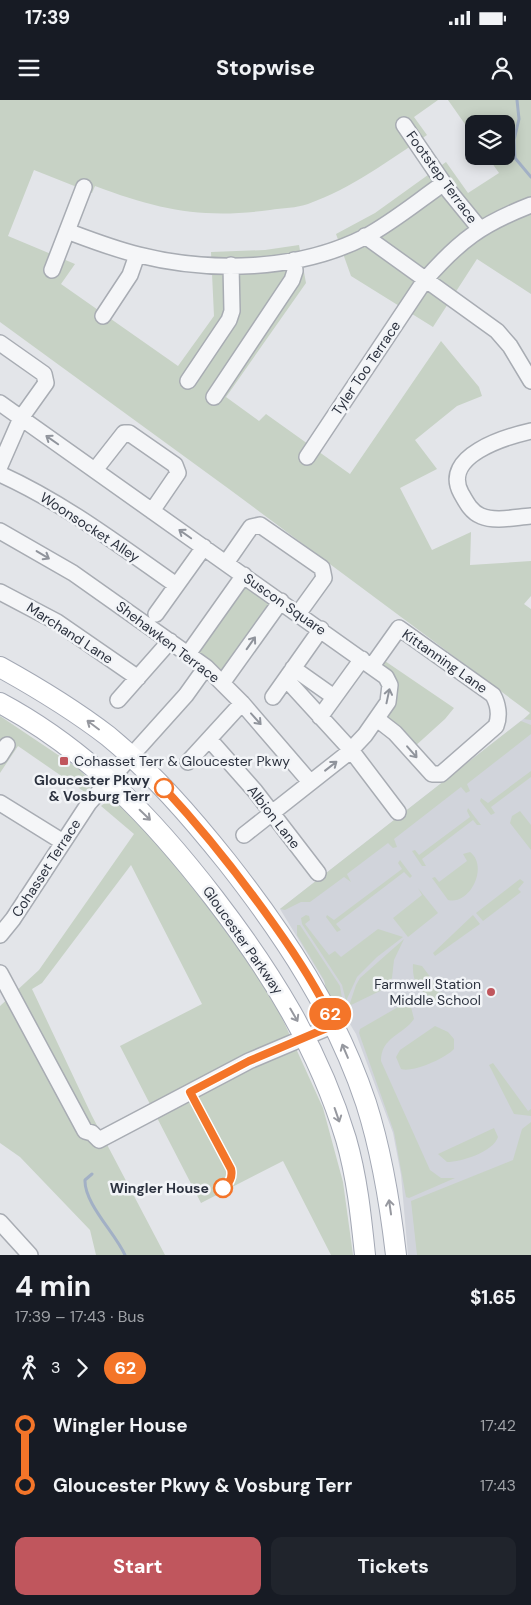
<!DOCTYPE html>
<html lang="en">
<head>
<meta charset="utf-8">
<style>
  body { margin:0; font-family:"DM Sans",sans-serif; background:#20242c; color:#f1f3f6; height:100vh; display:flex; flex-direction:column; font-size:19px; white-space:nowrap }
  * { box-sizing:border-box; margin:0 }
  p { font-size:16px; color:#9ea1a6 }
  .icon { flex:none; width:28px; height:28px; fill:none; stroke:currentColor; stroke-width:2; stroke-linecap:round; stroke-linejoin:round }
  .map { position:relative; height:1155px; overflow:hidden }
  .sheet { display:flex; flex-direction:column; background:#171b24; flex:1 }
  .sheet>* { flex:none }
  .badge { padding:0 10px; border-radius:16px; font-size:18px; line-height:32px }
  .tools { position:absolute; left:465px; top:15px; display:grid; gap:10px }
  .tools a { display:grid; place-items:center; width:50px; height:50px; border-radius:10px; background:#171b24; box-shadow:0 2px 12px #0003; font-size:25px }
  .map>.badge { position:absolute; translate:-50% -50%; box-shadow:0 0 0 2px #fff }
  .legs { display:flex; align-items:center; gap:8px; height:55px; padding:0 15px; font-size:16px }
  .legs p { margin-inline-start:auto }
  .summary { display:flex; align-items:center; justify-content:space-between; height:85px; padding:0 15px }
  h1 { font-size:28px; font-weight:700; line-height:38px }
  .action { display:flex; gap:10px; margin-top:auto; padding:10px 15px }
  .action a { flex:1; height:58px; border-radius:10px; background:#c0565d; color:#fff; font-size:20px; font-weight:700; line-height:58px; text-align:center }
  .action a+a { background:#20242c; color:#f1f3f6 }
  ul { padding:0 15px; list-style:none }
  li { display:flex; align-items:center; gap:18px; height:60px; font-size:19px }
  li i { display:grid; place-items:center; width:8px; height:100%; margin:0 6px; background:currentColor }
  li i::after { content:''; width:12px; height:12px; margin:-6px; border:4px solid; border-radius:50%; background:#171b24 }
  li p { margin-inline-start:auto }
  li:first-child i { background:linear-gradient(#0000 50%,currentColor 0) }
  li:last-child i { background:linear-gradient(currentColor 50%,#0000 0) }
  .status { display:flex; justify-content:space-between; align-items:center; height:35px; padding:0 25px; background:#171b24; direction:ltr }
  .status svg { height:14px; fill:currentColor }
  header { display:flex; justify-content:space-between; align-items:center; height:65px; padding:0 15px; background:#171b24; font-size:22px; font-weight:700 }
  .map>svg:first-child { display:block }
  .built { fill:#d1d4db }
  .green { fill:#c7d2c5 }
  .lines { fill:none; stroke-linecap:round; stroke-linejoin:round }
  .stream { stroke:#a2b0c5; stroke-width:3 }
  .minor-casing { stroke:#a8acb3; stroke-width:18 }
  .major-casing { stroke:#a3a8b4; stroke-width:22 }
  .minor { stroke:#f5f6f8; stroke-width:15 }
  .major { stroke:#fff; stroke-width:20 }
  .oneway { stroke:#90949c }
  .oneway2 { stroke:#96989f }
  .line-1-casing { stroke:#fff; stroke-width:11 }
  .line-1 { stroke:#f47529; stroke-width:8 }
  .poi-dot { fill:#c0565d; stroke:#f2f4f7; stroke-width:2 }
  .stop-1-dot { fill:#fff; stroke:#f47529; stroke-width:2.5 }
  .labels { text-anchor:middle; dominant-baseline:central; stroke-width:5; stroke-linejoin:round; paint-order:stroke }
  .street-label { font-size:14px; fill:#2c323f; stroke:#f2f4f7 }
  .poi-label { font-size:14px; fill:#2c323f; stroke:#f2f4f7; text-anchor:start }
  .stop-label { font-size:14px; font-weight:bold; fill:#2c323f; stroke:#f2f4f7; text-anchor:end }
</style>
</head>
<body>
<div class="status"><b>17:39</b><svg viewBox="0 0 49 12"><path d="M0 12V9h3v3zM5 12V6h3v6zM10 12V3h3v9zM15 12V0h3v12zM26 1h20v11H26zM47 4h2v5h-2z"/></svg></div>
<header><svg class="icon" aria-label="menu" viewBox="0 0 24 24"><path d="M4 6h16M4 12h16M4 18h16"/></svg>Stopwise<svg class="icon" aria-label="person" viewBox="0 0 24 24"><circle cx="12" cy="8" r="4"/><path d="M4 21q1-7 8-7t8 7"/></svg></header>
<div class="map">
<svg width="531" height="1155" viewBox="0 0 531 1155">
  <rect width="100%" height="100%" fill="#e3e5e9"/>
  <path class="built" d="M531 613V1155H408L401 1075 393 1033 356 934 280 809Z"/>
  <path class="green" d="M0 0H438L414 17 427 35C388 61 352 88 308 104 297 108 282 108 270 110 202 119 159 110 95 86L92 93 34 70 8 136 75 164 61 184 178 266 214 216 211 152 265 150 299 145 306 183 226 297 259 321 266 314 350 374 441 241 479 287 482 296 457 306 415 340 437 369 400 388 432 450 471 432 470 465 531 461V496L524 504 531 509V620L524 619 530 613 229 389 0 222Z
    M448 0H531V194L477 159 433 227 351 176 336 134 375 113 446 62 468 93 499 73 487 56H506V24H474V37Z
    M247 484 272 502 224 575 196 554Z
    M382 559 454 608 445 619 413 648 386 620V616L394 605 397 594 396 581 381 564Z
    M0 616 79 669C87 677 92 683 89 695L18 646 0 673Z
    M521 621 531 625V634L467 684 470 691 466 693 461 687 394 739 397 747 393 748 388 743 347 774 351 782 344 777 310 802H301L285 810 280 809Z
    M531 671V677L491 707 495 713 491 715 480 701 481 698 488 703Z
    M106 702 117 703 140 724 177 765 253 868 278 909 323 1008 343 1082 353 1155H331L283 1061 201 1103 120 946 202 904 131 765 42 883 32 889 92 1016 165 1155H96L90 1130 20 1057 0 1043V906L39 870 134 734 101 706Z
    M468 708 481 725H477L473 720 422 759 426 766H422L412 751 415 750 419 755 470 717 467 711Z
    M520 711 531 725V750L510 723 512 716Z
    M470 752C489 766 470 806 448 800L432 778 435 777 439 782 467 761 463 754Z
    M400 760 412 776 410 778 404 772 336 824 341 830 337 832 326 817 327 815 334 820 402 769 398 763Z
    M520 779 524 782 518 789 521 792 483 821 476 813Z
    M418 788 438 813 408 837 393 818 422 795Z
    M306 815 309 816 310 820 305 824 329 855 335 851 341 857 378 829 403 837 377 857 357 877 346 901 342 885 302 824 301 818Z
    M473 815 480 824 435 856 433 853Z
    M297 825H300L340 886 343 904 337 907 328 899 324 880 297 835Z
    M404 839 394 860 392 878 388 884 380 891 349 906 356 885 360 878Z
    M413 864 422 866 440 890 438 893 442 892 452 906 451 908C444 907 439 903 433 899 418 889 412 882 413 864Z
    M405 903 411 907 414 919C403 935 381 937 381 961L430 1070 441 1078H455L409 1098 406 1097 394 1032 359 933 360 929Z
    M435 926 448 932 454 939V949C446 958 413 973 401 969L396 957 400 950Z
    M493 963 528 1011 531 1009V1016L514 1014 489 965Z
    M531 1022V1155H417L411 1101 513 1060 522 1029Z
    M494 1028 498 1037C493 1052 461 1062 447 1062L438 1054Z"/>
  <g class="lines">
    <path class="stream" d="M517 0 519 19 514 40 515 58 531 77
      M92 1074 85 1080C84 1103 115 1133 125 1155"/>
    <defs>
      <path id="minor" d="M404 25 449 91 480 129
        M67 131C91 140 114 149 139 155 211 173 298 171 365 137 393 122 418 101 444 83
        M365 136 497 231 510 246 531 281
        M52 170 84 87
        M103 216 130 175 137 155
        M0 243 44 274 46 283 21 318 0 366
        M188 281 229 220 232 211 231 165
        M214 297 292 180 295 171 294 160
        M0 303 386 577 390 585 388 602 365 635 348 653 244 735
        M531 331C505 337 441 356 461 393 466 402 471 412 481 416 495 422 516 417 531 416
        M307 357 425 180C460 140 482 124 531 105
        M95 370 124 333H129L175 365 178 373 152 411
        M0 374C64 403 119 445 176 485
        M0 431 73 473 206 567 242 603 310 682
        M226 463 251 427 260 425 322 468 324 478 298 514
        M0 492 57 522 138 578
        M156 514 204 447
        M188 554 244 475
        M372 566 399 528 493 595C498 604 500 616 496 626L441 674H432L395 633 377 619
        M293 568 334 597
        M286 579 351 650 398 712
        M223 582 281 501
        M273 597 321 529
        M118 600 170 541
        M320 617 362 559
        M209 639 255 691 318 773
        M0 656 7 645
        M188 662 242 603
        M0 703 63 742
        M0 835 13 819 89 703 186 595 206 567
        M0 873 85 1031 92 1033 99 1040 249 961 334 925
        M0 1122 30 1155"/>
      <path id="major" d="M0 567C38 588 74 610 108 636 153 673 191 717 227 762 285 836 336 913 366 1003 382 1053 390 1103 396 1155
        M0 603C88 650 154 720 214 798 271 872 319 949 346 1039 357 1077 361 1116 365 1155"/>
    </defs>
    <use href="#minor" class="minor-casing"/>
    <use href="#major" class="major-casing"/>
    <use href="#minor" class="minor"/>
    <use href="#major" class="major"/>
  </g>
  <defs><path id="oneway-shaft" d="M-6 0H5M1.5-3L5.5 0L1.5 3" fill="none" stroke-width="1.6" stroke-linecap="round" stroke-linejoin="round" transform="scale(1.25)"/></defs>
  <g class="oneway">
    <use href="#oneway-shaft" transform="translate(52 340) rotate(-145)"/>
    <use href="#oneway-shaft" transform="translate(185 434) rotate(-145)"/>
    <use href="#oneway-shaft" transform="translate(43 455) rotate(31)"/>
    <use href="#oneway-shaft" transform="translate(251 543) rotate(-55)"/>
    <use href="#oneway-shaft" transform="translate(388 596) rotate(-78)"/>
    <use href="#oneway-shaft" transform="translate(256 619) rotate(48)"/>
    <use href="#oneway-shaft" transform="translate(412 652) rotate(49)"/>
    <use href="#oneway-shaft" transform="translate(331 666) rotate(-38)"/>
  </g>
  <g class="oneway2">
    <use href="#oneway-shaft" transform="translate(93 625) rotate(-143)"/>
    <use href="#oneway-shaft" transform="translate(145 715) rotate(44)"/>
    <use href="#oneway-shaft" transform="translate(294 915) rotate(60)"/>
    <use href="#oneway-shaft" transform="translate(345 951) rotate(-113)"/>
    <use href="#oneway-shaft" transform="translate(337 1015) rotate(71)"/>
    <use href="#oneway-shaft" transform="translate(390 1107) rotate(-98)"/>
  </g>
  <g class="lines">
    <defs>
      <path id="line-1" d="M164 688C205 732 241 778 275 826 297 857 319 890 334 925L249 961 190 992 231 1069C233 1077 229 1084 223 1088"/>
    </defs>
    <use href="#line-1" class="line-1-casing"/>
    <use href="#line-1" class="line-1"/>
  </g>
  <g class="poi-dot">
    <rect x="59" y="656" width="10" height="10" rx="2.5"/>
    <circle cx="491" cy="892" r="5"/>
  </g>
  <g class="stop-1-dot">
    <circle cx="164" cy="688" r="9"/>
    <circle cx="223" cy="1088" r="9"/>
  </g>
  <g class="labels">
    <g class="street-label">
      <text transform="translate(442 77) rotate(54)">Footstep Terrace</text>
      <text transform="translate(366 268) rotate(-56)">Tyler Too Terrace</text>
      <text transform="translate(90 427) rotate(33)">Woonsocket Alley</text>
      <text transform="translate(285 504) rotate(35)">Suscon Square</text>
      <text transform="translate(70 533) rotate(33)">Marchand Lane</text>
      <text transform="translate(168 542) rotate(37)">Shehawken Terrace</text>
      <text transform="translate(445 561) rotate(35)">Kittanning Lane</text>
      <text transform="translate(274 717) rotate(52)">Albion Lane</text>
      <text transform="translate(46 768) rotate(-57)">Cohasset Terrace</text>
      <text transform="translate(243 840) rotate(55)">Gloucester Parkway</text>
    </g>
    <g class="poi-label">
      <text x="74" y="661">Cohasset Terr &amp; Gloucester Pkwy</text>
      <text x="481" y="884" text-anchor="end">Farmwell Station<tspan x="481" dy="16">Middle School</tspan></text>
    </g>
    <g class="stop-label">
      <text x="150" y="680">Gloucester Pkwy<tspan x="150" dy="16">&amp; Vosburg Terr</tspan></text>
      <text x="209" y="1088">Wingler House</text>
    </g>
  </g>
</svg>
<div class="tools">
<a><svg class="icon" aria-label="layers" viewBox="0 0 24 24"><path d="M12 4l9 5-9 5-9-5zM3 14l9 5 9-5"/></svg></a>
</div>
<b class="badge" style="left:330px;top:914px;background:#f47529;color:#fff">62</b>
</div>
<section class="sheet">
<div class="summary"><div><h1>4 min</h1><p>17:39 – 17:43 · Bus</p></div><b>$1.65</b></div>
<div class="legs"><svg class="icon" aria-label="walk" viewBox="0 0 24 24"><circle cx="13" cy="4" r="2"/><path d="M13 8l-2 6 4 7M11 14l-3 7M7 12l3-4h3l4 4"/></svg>3<svg class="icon" aria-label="forward" viewBox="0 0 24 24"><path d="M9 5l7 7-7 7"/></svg><b class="badge" style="background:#f47529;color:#fff">62</b></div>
<ul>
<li><i style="color:#f47529"></i><b>Wingler House</b><p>17:42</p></li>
<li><i style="color:#f47529"></i><b>Gloucester Pkwy &amp; Vosburg Terr</b><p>17:43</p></li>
</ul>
<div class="action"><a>Start</a><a>Tickets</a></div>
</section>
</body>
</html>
